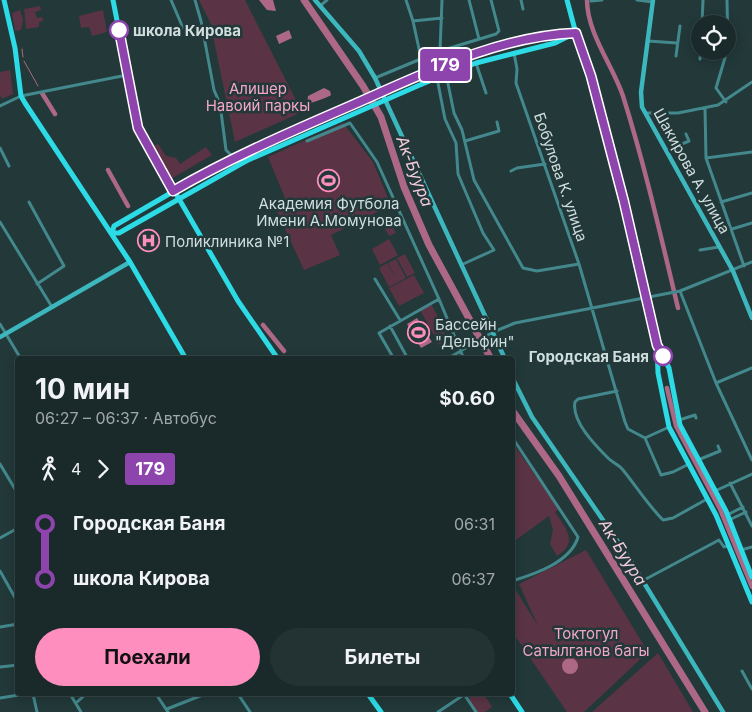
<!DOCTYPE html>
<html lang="ru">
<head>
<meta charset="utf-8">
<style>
  body { margin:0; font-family:Inter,sans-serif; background:#233233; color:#f1f3f6; height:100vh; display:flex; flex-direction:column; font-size:19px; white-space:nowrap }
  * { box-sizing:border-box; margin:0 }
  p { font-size:16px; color:#9fa7a9 }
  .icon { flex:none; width:28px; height:28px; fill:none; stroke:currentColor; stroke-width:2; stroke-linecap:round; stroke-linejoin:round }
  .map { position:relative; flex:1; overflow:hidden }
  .panel { position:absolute; left:15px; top:356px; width:500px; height:340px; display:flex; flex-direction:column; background:#1a2a2b; border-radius:5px; box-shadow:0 2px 12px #0003,0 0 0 1px #384647 }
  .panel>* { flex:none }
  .badge { padding:0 10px; border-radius:4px; font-size:18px; line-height:32px }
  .controls { position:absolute; left:691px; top:15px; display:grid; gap:10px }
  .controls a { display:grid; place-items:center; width:45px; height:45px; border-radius:50%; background:#1a2a2b; box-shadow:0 2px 12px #0003,0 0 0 1px #384647; font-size:25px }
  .map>.badge { position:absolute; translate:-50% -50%; box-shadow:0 0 0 2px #fff }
  .legs { display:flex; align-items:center; gap:8px; height:55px; padding:0 20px; font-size:16px }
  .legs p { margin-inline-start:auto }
  .head { display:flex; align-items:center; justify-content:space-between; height:85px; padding:0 20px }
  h1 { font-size:28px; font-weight:700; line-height:38px }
  .cta { display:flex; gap:10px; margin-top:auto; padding:10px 20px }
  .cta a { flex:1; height:58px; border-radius:30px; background:#fd8ebe; color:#111; font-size:20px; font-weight:700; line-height:58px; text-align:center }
  .cta a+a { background:#233233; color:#f1f3f6 }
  ul { padding:0 20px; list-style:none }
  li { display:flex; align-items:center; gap:18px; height:55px; font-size:19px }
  li i { display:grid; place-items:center; width:8px; height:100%; margin:0 6px; background:currentColor }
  li i::after { content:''; width:12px; height:12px; margin:-6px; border:4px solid; border-radius:50%; background:#1a2a2b }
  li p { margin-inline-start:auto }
  li:first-child i { background:linear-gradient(#0000 50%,currentColor 0) }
  li:last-child i { background:linear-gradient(currentColor 50%,#0000 0) }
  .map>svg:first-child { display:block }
  .green { fill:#5a3444 }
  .water { fill:#ad6885 }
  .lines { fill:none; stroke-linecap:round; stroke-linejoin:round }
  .stream { stroke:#ad6885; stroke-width:1 }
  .canal { stroke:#ad6885; stroke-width:4.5 }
  .river { stroke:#ad6885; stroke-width:7 }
  .street { stroke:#43888c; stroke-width:3 }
  .secondary { stroke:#3db7be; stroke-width:4.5 }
  .primary { stroke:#2cdbe5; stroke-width:5 }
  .primary-bridge { stroke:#2cdbe5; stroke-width:5 }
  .line-1-casing { stroke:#fff; stroke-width:11 }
  .line-1 { stroke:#8e44ad; stroke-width:8 }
  .stop-1-dot { fill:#fff; stroke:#8e44ad; stroke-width:2.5 }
  .labels { text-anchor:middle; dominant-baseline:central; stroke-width:5; stroke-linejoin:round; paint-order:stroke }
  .stop-label { font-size:15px; font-weight:bold; fill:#d1dede; stroke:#223839; text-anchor:start }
  .park-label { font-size:15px; fill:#f4a6c6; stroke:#223839 }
  .street-label { font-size:15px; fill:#d1dede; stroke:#223839 }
  .poi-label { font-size:15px; fill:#d1dede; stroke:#223839; text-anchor:start }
  .water-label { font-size:16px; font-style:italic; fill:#f5ccdc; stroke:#223839 }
</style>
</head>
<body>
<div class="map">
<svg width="752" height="712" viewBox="0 0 752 712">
  <rect width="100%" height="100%" fill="#223839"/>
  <path class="green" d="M199 0H245L302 112 235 142 210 22Z
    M40 6 41 10 35 12 37 18 42 17 43 21 39 22V27L26 29 24 9Z
    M20 10 23 20 21 30 15 31 12 13Z
    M103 10 107 32 92 36 89 27 81 28 79 16Z
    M10 70 13 94 2 99 0 95V72Z
    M343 123 373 162 391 205 331 235 340 255 304 270 273 203 285 198 268 157Z
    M158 144 166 156 176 158 180 164 206 147 212 155 169 180 152 147Z
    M387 216 396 233 389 236 380 220Z
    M389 239 398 255 380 265 372 249Z
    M405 254 415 273 407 277 397 258Z
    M396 259 406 278 389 287 379 268 387 263 396 278 388 263Z
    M414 275 424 293 399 306 389 288Z
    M431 304 443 326 448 346 442 350 420 310Z
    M512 442 559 509 555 512C566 528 579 543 557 556L550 544 553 530 549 516 513 542Z
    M586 550 648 652 584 712H567L513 633V589L514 587 538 626 519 584Z
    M658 653 693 712H592Z
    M475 694H484L492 707 485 712H476L468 699Z"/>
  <path class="water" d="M259 0H273L276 11 267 10Z
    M289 30 292 38 279 44 276 36Z
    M324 88 330 91 331 95C329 97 309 104 307 104L308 96Z
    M417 318 432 342 421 348 407 324Z
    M562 666a8 8 0 1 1 16 0a8 8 0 1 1-16 0Z"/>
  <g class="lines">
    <path class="stream" d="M22 49 23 57
      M24 61 38 86"/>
    <path class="canal" d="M587 0C587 33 613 66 623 96 645 166 661 237 678 308
      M42 93 55 114
      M108 170 128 206
      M263 325 284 351
      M667 388 676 426 720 509 752 587"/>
    <path class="river" d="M304 0 363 86 381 117 404 187 429 245 491 359
      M512 410 559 476 705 712"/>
    <path class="street" d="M171 0 183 28
      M195 0 201 21 214 90 220 104 226 150 234 158
      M406 0 413 21
      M469 0 479 39
      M521 0 523 9
      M637 0 653 2
      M727 0 728 49
      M591 1 602 0
      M320 6 327 0
      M702 24 703 0
      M648 41 677 43
      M440 51 442 0
      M514 53 517 69 516 83 579 264 625 422 628 429 645 438
      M676 56 680 26
      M421 58 413 21 442 18
      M700 59 701 51
      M476 63 486 93
      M446 74 454 113 462 130 474 180 523 268 537 271 579 264
      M375 78 440 51 496 34 499 31 491 0
      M437 78 445 119 456 143 458 174 483 233 494 250 461 265
      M726 102 716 88 727 51
      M0 106 21 96 127 75
      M705 108 706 158 744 266
      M646 113H678L718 105 752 82
      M307 141 350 123 377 162 439 299
      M465 141 499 131 497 122
      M0 148 9 166
      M668 150 689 141 686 134
      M706 158 752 152
      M511 171 517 168 545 164
      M29 202 64 266 37 284
      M721 202 752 193
      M0 222 52 307
      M732 229 752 223
      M700 250 719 247
      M375 279 400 320
      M680 291 716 383 752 460
      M0 324 21 359
      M390 326 408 359
      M394 359 379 333 439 299 464 359
      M447 359 493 332 515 323 680 291 752 262
      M716 383 752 368
      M617 391 578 399 575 402C571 421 596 446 608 458 613 463 619 465 623 470 636 486 648 505 663 520L673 518 707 499
      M679 420 695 415 696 418
      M669 427 645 438 661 475 673 472 689 464
      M512 437 578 537C571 562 535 574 512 581
      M698 460 720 451 718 446
      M0 464 18 494
      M730 483 752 526
      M715 491 752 474
      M727 515 743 507
      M729 520 746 512
      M0 538 18 528
      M741 550 752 547
      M0 571 18 603
      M644 580 719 540 724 547 728 546
      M0 627 18 624
      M0 667 18 665
      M742 671 752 689
      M33 694 37 712
      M70 694 81 712
      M156 694 168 712
      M238 694 250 712
      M464 694 476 712
      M0 698 25 694
      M76 703 86 694
      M167 709 205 694
      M438 712 465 694"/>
    <path class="secondary" d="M315 0 359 51 375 78 505 359
      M653 0 641 92 642 107 733 271 752 318
      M0 337 130 262
      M512 377 532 417 627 555 723 712"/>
    <path class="primary" d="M4 0 15 48 21 96 25 103 130 262 186 359
      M113 0 138 128 238 301 278 359
      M567 0 579 45 591 76 636 251 657 345 658 373 669 427 716 515 752 602
      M417 77C467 57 521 35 576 33
      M422 84 476 63 555 43 573 34
      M112 233 114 226 200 176 243 154
      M112 233H119L246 161
      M658 347 669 368 680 425 726 511 752 577
      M368 694 381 712
      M510 694 522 712"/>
    <path class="primary-bridge" d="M243 154 417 77
      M246 161 422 84"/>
  </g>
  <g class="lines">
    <defs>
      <path id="line-1" d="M119 30 138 128 173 191C230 158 290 132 350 106 421 75 497 36 576 33L591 76 624 202 657 345 663 356"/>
    </defs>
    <use href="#line-1" class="line-1-casing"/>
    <use href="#line-1" class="line-1"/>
  </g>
  <defs>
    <symbol id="stadium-ring" viewBox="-11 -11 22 22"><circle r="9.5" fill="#223839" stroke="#fd8ebe" stroke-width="1.5"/><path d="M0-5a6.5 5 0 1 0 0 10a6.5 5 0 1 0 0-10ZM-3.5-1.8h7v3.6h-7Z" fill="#fd8ebe"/></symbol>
    <symbol id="hospital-ring" viewBox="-11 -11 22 22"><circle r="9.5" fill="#223839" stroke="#fd8ebe" stroke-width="1.5"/><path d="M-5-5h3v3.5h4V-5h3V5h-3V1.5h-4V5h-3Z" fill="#fd8ebe"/></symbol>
  </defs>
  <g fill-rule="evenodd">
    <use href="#stadium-ring" x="316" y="168" width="25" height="25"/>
    <use href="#hospital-ring" x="136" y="228" width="25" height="25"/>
    <use href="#stadium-ring" x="406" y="320" width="25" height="25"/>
  </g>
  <g class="stop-1-dot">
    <circle cx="119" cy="30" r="9"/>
    <circle cx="663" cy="356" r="9"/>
  </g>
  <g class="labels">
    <g class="stop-label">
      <text x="133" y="30">школа Кирова</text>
      <text x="649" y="356" text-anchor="end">Городская Баня</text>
    </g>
    <g class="park-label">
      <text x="258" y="88">Алишер<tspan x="258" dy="17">Навоий паркы</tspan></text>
      <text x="586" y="633">Токтогул<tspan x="586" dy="17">Сатылганов багы</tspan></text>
    </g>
    <g class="street-label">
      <text transform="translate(692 171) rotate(61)">Шакирова А. улица</text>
      <text transform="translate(561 177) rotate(71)">Бобулова К. улица</text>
    </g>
    <g class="poi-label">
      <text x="329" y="203" text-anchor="middle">Академия Футбола<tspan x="329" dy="17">Имени А.Момунова</tspan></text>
      <text x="165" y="241">Поликлиника №1</text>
      <text x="435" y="324">Бассейн<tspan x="435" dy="17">"Дельфин"</tspan></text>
    </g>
    <g class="water-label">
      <text transform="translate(415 171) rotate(69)">Ак-Буура</text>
      <text transform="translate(623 552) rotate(58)">Ак-Буура</text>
    </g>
  </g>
</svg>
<div class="controls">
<a><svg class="icon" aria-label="locate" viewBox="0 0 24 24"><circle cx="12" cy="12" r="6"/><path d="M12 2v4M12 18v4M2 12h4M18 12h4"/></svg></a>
</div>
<b class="badge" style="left:445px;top:65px;background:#8e44ad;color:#fff">179</b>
<section class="panel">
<div class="head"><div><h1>10 мин</h1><p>06:27 – 06:37 · Автобус</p></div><b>$0.60</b></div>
<div class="legs"><svg class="icon" aria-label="walk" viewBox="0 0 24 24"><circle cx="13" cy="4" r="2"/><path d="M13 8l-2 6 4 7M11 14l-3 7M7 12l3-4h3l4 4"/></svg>4<svg class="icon" aria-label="forward" viewBox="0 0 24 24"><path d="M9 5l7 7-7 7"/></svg><b class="badge" style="background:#8e44ad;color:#fff">179</b></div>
<ul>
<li><i style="color:#8e44ad"></i><b>Городская Баня</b><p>06:31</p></li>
<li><i style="color:#8e44ad"></i><b>школа Кирова</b><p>06:37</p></li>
</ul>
<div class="cta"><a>Поехали</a><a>Билеты</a></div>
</section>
</div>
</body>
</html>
